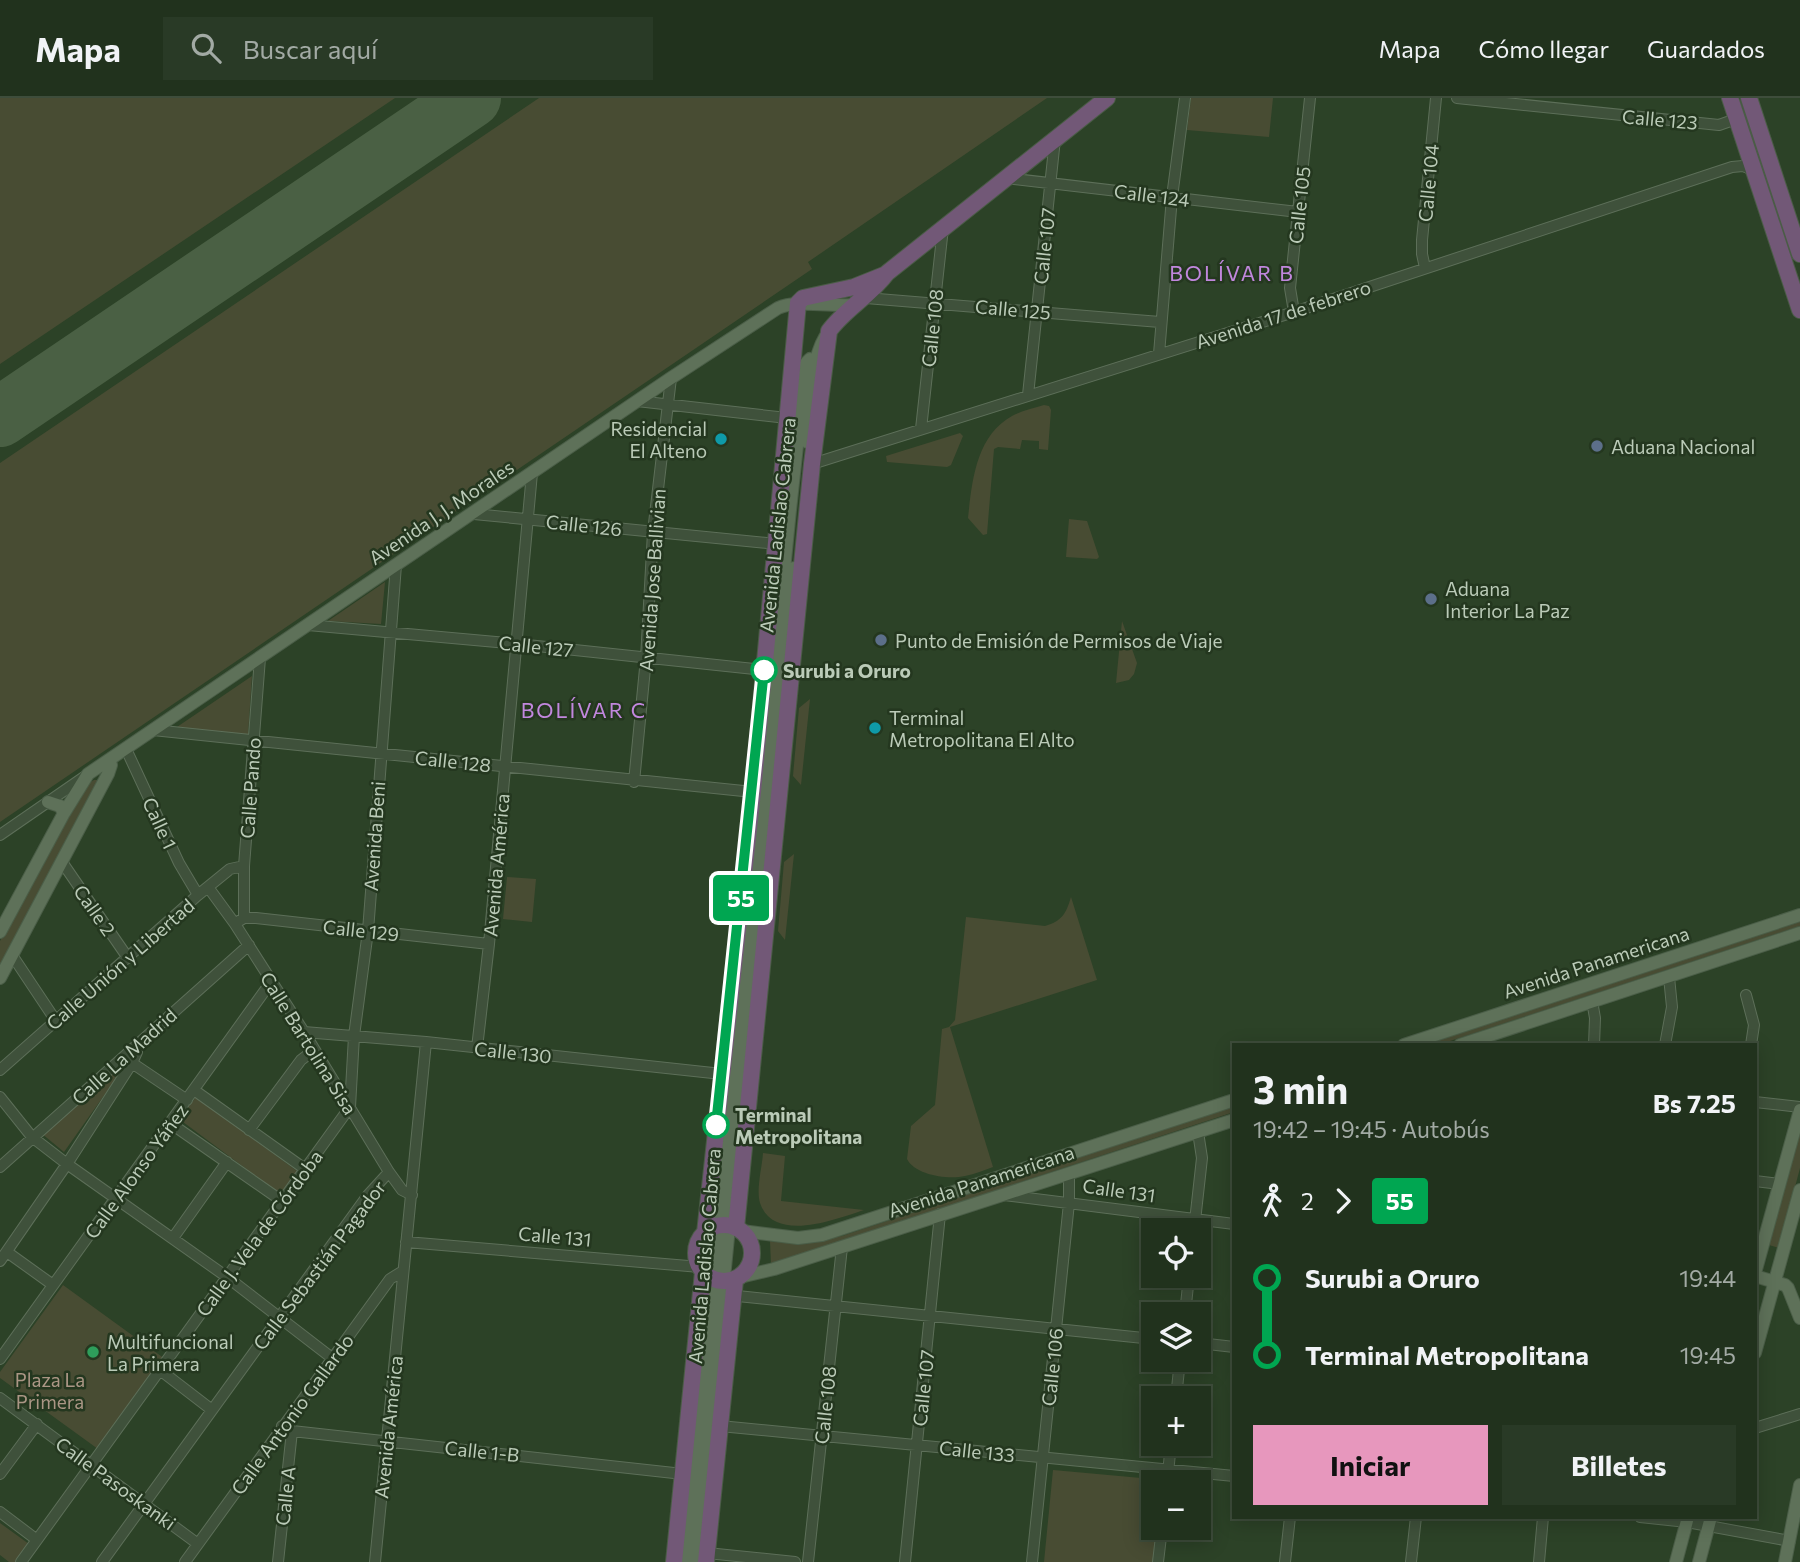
<!DOCTYPE html>
<html lang="es">
<head>
<meta charset="utf-8">
<style>
  body { margin:0; font-family:Commissioner,sans-serif; background:#293a26; color:#f1f3f6; height:100vh; display:flex; flex-direction:column; font-size:26px; white-space:nowrap }
  * { box-sizing:border-box; margin:0 }
  p { font-size:23px; color:#a2aaa4 }
  .icon { flex:none; width:38px; height:38px; fill:none; stroke:currentColor; stroke-width:2; stroke-linecap:round; stroke-linejoin:round }
  .map { position:relative; flex:1; overflow:hidden }
  .side { position:absolute; left:1232px; top:945px; width:525px; height:476px; display:flex; flex-direction:column; background:#21321d; border-radius:0px; box-shadow:0 4px 18px #0003,0 0 0 2px #3e4d3b }
  .side>* { flex:none }
  .badge { padding:0 14px; border-radius:5px; font-size:24px; line-height:46px }
  .tools { position:absolute; left:1141px; top:1120px; display:grid; gap:14px }
  .tools a { display:grid; place-items:center; width:70px; height:70px; border-radius:0px; background:#21321d; box-shadow:0 4px 18px #0003,0 0 0 2px #3e4d3b; font-size:35px }
  .map>.badge { position:absolute; translate:-50% -50%; box-shadow:0 0 0 4px #fff }
  .legs { display:flex; align-items:center; gap:10px; height:77px; padding:0 21px; font-size:23px }
  .legs p { margin-inline-start:auto }
  .summary { display:flex; align-items:center; justify-content:space-between; height:119px; padding:0 21px }
  h1 { font-size:38px; font-weight:700; line-height:52px }
  .action { display:flex; gap:14px; margin-top:auto; padding:14px 21px }
  .action a { flex:1; height:80px; border-radius:0px; background:#e797bd; color:#111; font-size:28px; font-weight:700; line-height:80px; text-align:center }
  .action a+a { background:#293a26; color:#f1f3f6 }
  ul { padding:0 21px; list-style:none }
  li { display:flex; align-items:center; gap:24px; height:77px; font-size:26px }
  li i { display:grid; place-items:center; width:10px; height:100%; margin:0 9px; background:currentColor }
  li i::after { content:''; width:18px; height:18px; margin:-9px; border:5px solid; border-radius:50%; background:#21321d }
  li p { margin-inline-start:auto }
  li:first-child i { background:linear-gradient(#0000 50%,currentColor 0) }
  li:last-child i { background:linear-gradient(currentColor 50%,#0000 0) }
  header { display:flex; align-items:center; gap:42px; box-sizing:border-box; height:98px; padding:0 35px; background:#21321d; border-bottom:2px solid #3e4d3b }
  header strong { font-size:33px }
  nav { display:flex; gap:38px; margin-inline-start:auto; font-size:24px }
  .search { width:490px; height:63px; background:#293a26; display:flex; align-items:center; gap:18px; box-sizing:border-box; padding:0 24px; border-radius:0px; color:#a2aaa4; font-size:26px }
  .map>svg:first-child { display:block }
  .green { fill:#484c33 }
  .lines { fill:none; stroke-linecap:round; stroke-linejoin:round }
  .runway { stroke:#4a6044; stroke-width:60 }
  .minor-casing { stroke:#5d6f59; stroke-width:12 }
  .major-casing { stroke:#4b5e48; stroke-width:14 }
  .highway-casing { stroke:#4a5c46; stroke-width:18 }
  .minor { stroke:#3f513b; stroke-width:10 }
  .major { stroke:#5e7159; stroke-width:12 }
  .highway { stroke:#725877; stroke-width:16 }
  .line-1-casing { stroke:#fff; stroke-width:16 }
  .line-1 { stroke:#00a651; stroke-width:10 }
  .culture-dot { fill:#0f9aa8; stroke:#24371f; stroke-width:2.5 }
  .service-dot { fill:#5c6f8a; stroke:#24371f; stroke-width:2.5 }
  .stop-1-dot { fill:#fff; stroke:#00a651; stroke-width:3.5 }
  .leisure-dot { fill:#2e9e5b; stroke:#24371f; stroke-width:2.5 }
  .labels { text-anchor:middle; dominant-baseline:central; stroke-width:5; stroke-linejoin:round; paint-order:stroke }
  .street-label { font-size:19px; fill:#bbcbb8; stroke:#24371f }
  .poi-label { font-size:19px; fill:#bbcbb8; stroke:#24371f; text-anchor:start }
  .stop-label { font-size:19px; font-weight:bold; fill:#bbcbb8; stroke:#24371f; text-anchor:start }
  .park-label { font-size:19px; fill:#ab9685; stroke:#24371f }
  .neighbourhood-label { font-size:21px; letter-spacing:2px; fill:#c187dd; stroke:#24371f }
</style>
</head>
<body>
<header>
<strong>Mapa</strong>
<div class="search"><svg class="icon" aria-label="search" viewBox="0 0 24 24"><circle cx="10" cy="10" r="6"/><path d="M15 15l6 6"/></svg>Buscar aquí</div>
<nav><a>Mapa</a><a>Cómo llegar</a><a>Guardados</a></nav>
</header>
<div class="map">
<svg width="1800" height="1464" viewBox="0 0 1800 1464">
  <rect width="100%" height="100%" fill="#2c4227"/>
  <path class="green" d="M0 0H395L0 266Z
    M539 0H1047L808 164 812 171 0 724V365Z
    M1191 0H1273L1269 39 1187 32Z
    M1044 307 1049 308 1051 312 1048 352 1039 351V343L1022 342 1020 351 998 349 994 351 987 436 983 437 968 420C972 383 976 338 1012 318 1021 313 1034 310 1044 307Z
    M960 335 963 338 951 367 947 369 887 364 886 358Z
    M1069 421 1087 423 1099 459 1097 461 1066 459Z
    M385 484 381 526 328 523Z
    M1122 523 1137 565 1134 576 1129 582 1116 585Z
    M252 578 248 637 177 629Z
    M810 601 801 687 793 678 799 610Z
    M94 682H97L99 685 0 872V843L78 696 83 689Z
    M794 756 785 842 778 833 784 764Z
    M507 779 536 781 532 824 503 821Z
    M1071 799 1097 882 950 929 993 1069C984 1072 975 1076 965 1078 948 1082 915 1077 907 1061L911 1028 935 1007 942 931 949 929 955 922 966 819 1045 828C1062 823 1066 816 1071 799Z
    M1800 821V828L1438 947H1421Z
    M123 961 127 965 64 1054 41 1035Z
    M196 999 301 1076 284 1099 179 1021Z
    M1234 1008V1014L771 1166 770 1143 789 1145 842 1138Z
    M1800 1030V1070L1779 1150 1769 1147Z
    M763 1055 785 1058 781 1103 864 1112C836 1121 774 1146 760 1105 756 1091 762 1070 763 1055Z
    M63 1187 165 1261 98 1351 0 1280V1274Z
    M1053 1372 1163 1382V1384H1153V1430H1159L1156 1464H1044Z
    M0 1425 29 1446 15 1464H9L0 1457Z"/>
  <g class="lines">
    <path class="runway" d="M0 319 471 0"/>
    <defs>
      <path id="minor" d="M1457 0 1719 27 1736 21
        M1006 80 1298 114
        M1425 170 1422 156V142L1436 0
        M866 200 1160 224
        M1294 214 1290 190 1310 0
        M1159 256 1172 99 1185 0
        M1028 297 1055 41
        M637 303 787 320
        M921 331 943 130
        M812 366 1294 214 1732 69 1743 68 1753 72
        M474 416 777 446
        M308 527 518 546 764 572
        M153 632 753 694
        M126 651 179 765 198 797
        M634 684 646 560 653 434 671 280
        M0 737 84 679
        M62 764 128 860
        M208 789 235 826 304 934 389 1074 402 1092 412 1097
        M244 820V768L260 560
        M239 823 244 820H256L489 846
        M12 857 56 923
        M1746 897 1754 927 1751 947
        M1592 903 1595 920 1594 947
        M304 934 426 944 722 976
        M1665 947 1672 909 1669 879
        M477 950 489 846 532 375
        M132 965 187 1002
        M0 972 198 797 230 771 244 768
        M194 992 305 1071
        M0 999 32 1039 67 1066 227 1179 332 1260
        M1755 1004 1800 1009
        M170 1025 282 1103
        M249 1032 301 962 314 952
        M0 1069 249 847
        M1755 1083 1780 1086
        M1004 1097 1234 1126
        M1194 1132 1202 1060 1198 1034
        M173 1140 227 1064
        M406 1144 700 1169
        M7 1154 53 1187
        M0 1163 67 1066 132 965 137 954 135 949
        M728 1197 1153 1241
        M1185 1216 1189 1178
        M1199 1245 1234 1249
        M0 1261 271 884
        M160 1272 212 1312
        M0 1300 198 1446
        M1176 1300 1180 1262
        M282 1328 292 1333 683 1376
        M720 1328 1234 1378
        M1755 1330 1800 1316
        M0 1376 37 1326
        M1167 1384 1171 1346
        M0 1414 37 1442
        M1640 1419 1687 1424 1790 1443
        M707 1455 795 1464
        M21 1464 350 1009 354 938 368 833 396 467
        M102 1464 368 1097 389 1074
        M185 1464 390 1181 403 1173
        M278 1464 292 1333
        M375 1464 426 944
        M808 1464 842 1149
        M905 1464 940 1116
        M1032 1464 1069 1105V1075
        M1158 1464 1162 1430
        M1285 1464 1290 1419
        M1411 1464 1416 1419
        M1539 1464 1543 1419"/>
      <path id="major" d="M807 344C811 313 809 266 825 239
        M48 704 60 708 64 715
        M0 834 64 715 88 676 671 280 778 210C796 201 833 209 856 207
        M0 880 108 676 111 667 109 663
        M1404 947 1800 817
        M1460 947 1800 835
        M742 1133 798 1140 822 1137 1234 1002
        M1755 1175 1800 1012
        M1755 1178 1785 1187 1788 1190 1800 1220
        M740 1179 774 1171 1234 1022
        M1755 1255 1800 1092
        M685 1464 790 412 806 265 810 261 816 264
        M696 1464 794 470
        M1676 1464 1688 1419
        M1699 1464 1711 1419
        M1785 1464 1800 1387"/>
      <path id="highway" d="M1730 0 1800 212
        M1749 0 1800 156
        M696 1155a28 28 0 1 1 56 0a28 28 0 1 1-56 0Z
        M736 1130 812 366 829 233C845 211 870 198 887 175L1107 0
        M705 1135 753 694 798 205 803 200 854 189 884 177
        M674 1464 703 1174
        M706 1464 735 1182"/>
    </defs>
    <use href="#minor" class="minor-casing"/>
    <use href="#major" class="major-casing"/>
    <use href="#highway" class="highway-casing"/>
    <use href="#minor" class="minor"/>
    <use href="#major" class="major"/>
    <use href="#highway" class="highway"/>
  </g>
  <g class="lines">
    <defs>
      <path id="line-1" d="M716 1027 764 572"/>
    </defs>
    <use href="#line-1" class="line-1-casing"/>
    <use href="#line-1" class="line-1"/>
  </g>
  <g class="culture-dot">
    <circle cx="721" cy="341" r="7"/>
    <circle cx="875" cy="630" r="7"/>
  </g>
  <g class="service-dot">
    <circle cx="1597" cy="348" r="7"/>
    <circle cx="1431" cy="501" r="7"/>
    <circle cx="881" cy="542" r="7"/>
  </g>
  <g class="stop-1-dot">
    <circle cx="764" cy="572" r="12"/>
    <circle cx="716" cy="1027" r="12"/>
  </g>
  <circle class="leisure-dot" cx="93" cy="1254" r="7"/>
  <g class="labels">
    <g class="street-label">
      <text transform="translate(1660 21) rotate(5)">Calle 123</text>
      <text transform="translate(1428 85) rotate(-85)">Calle 104</text>
      <text transform="translate(1152 97) rotate(7)">Calle 124</text>
      <text transform="translate(1299 107) rotate(-84)">Calle 105</text>
      <text transform="translate(1044 148) rotate(-84)">Calle 107</text>
      <text transform="translate(1013 211) rotate(5)">Calle 125</text>
      <text transform="translate(1283 216) rotate(-18)">Avenida 17 de febrero</text>
      <text transform="translate(932 230) rotate(-84)">Calle 108</text>
      <text transform="translate(441 414) rotate(-34)">Avenida J. J. Morales</text>
      <text transform="translate(584 427) rotate(6)">Calle 126</text>
      <text transform="translate(777 427) rotate(-84)">Avenida Ladislao Cabrera</text>
      <text transform="translate(652 482) rotate(-86)">Avenida Jose Ballivian</text>
      <text transform="translate(536 548) rotate(6)">Calle 127</text>
      <text transform="translate(453 663) rotate(6)">Calle 128</text>
      <text transform="translate(250 690) rotate(-86)">Calle Pando</text>
      <text transform="translate(160 725) rotate(65)">Calle 1</text>
      <text transform="translate(374 738) rotate(-86)">Avenida Beni</text>
      <text transform="translate(496 767) rotate(-85)">Avenida América</text>
      <text transform="translate(95 812) rotate(55)">Calle 2</text>
      <text transform="translate(361 832) rotate(6)">Calle 129</text>
      <text transform="translate(1596 864) rotate(-18)">Avenida Panamericana</text>
      <text transform="translate(120 866) rotate(-41)">Calle Unión y Libertad</text>
      <text transform="translate(309 945) rotate(58)">Calle Bartolina Sisa</text>
      <text transform="translate(513 954) rotate(6)">Calle 130</text>
      <text transform="translate(124 958) rotate(-42)">Calle La Madrid</text>
      <text transform="translate(136 1073) rotate(-54)">Calle Alonso Yáñez</text>
      <text transform="translate(981 1083) rotate(-18)">Avenida Panamericana</text>
      <text transform="translate(1119 1092) rotate(8)">Calle 131</text>
      <text transform="translate(259 1135) rotate(-54)">Calle J. Vela de Córdoba</text>
      <text transform="translate(555 1138) rotate(5)">Calle 131</text>
      <text transform="translate(704 1158) rotate(-85)">Avenida Ladislao Cabrera</text>
      <text transform="translate(319 1167) rotate(-53)">Calle Sebastián Pagador</text>
      <text transform="translate(1052 1269) rotate(-84)">Calle 106</text>
      <text transform="translate(923 1290) rotate(-84)">Calle 107</text>
      <text transform="translate(825 1307) rotate(-84)">Calle 108</text>
      <text transform="translate(292 1316) rotate(-54)">Calle Antonio Gallardo</text>
      <text transform="translate(388 1329) rotate(-84)">Avenida América</text>
      <text transform="translate(482 1353) rotate(6)">Calle 1-B</text>
      <text transform="translate(977 1353) rotate(6)">Calle 133</text>
      <text transform="translate(116 1385) rotate(36)">Calle Pasoskanki</text>
      <text transform="translate(285 1398) rotate(-84)">Calle A</text>
    </g>
    <g class="poi-label">
      <text x="707" y="330" text-anchor="end">Residencial<tspan x="707" dy="22">El Alteno</tspan></text>
      <text x="1611" y="348">Aduana Nacional</text>
      <text x="1445" y="490">Aduana<tspan x="1445" dy="22">Interior La Paz</tspan></text>
      <text x="895" y="542">Punto de Emisión de Permisos de Viaje</text>
      <text x="889" y="619">Terminal<tspan x="889" dy="22">Metropolitana El Alto</tspan></text>
      <text x="107" y="1243">Multifuncional<tspan x="107" dy="22">La Primera</tspan></text>
    </g>
    <g class="stop-label">
      <text x="783" y="572">Surubi a Oruro</text>
      <text x="735" y="1016">Terminal<tspan x="735" dy="22">Metropolitana</tspan></text>
    </g>
    <g class="park-label">
      <text x="50" y="1281">Plaza La<tspan x="50" dy="22">Primera</tspan></text>
    </g>
    <g class="neighbourhood-label">
      <text x="1232" y="174">BOLÍVAR B</text>
      <text x="584" y="611">BOLÍVAR C</text>
    </g>
  </g>
</svg>
<div class="tools">
<a><svg class="icon" aria-label="locate" viewBox="0 0 24 24"><circle cx="12" cy="12" r="6"/><path d="M12 2v4M12 18v4M2 12h4M18 12h4"/></svg></a>
<a><svg class="icon" aria-label="layers" viewBox="0 0 24 24"><path d="M12 4l9 5-9 5-9-5zM3 14l9 5 9-5"/></svg></a>
<a>+</a>
<a>−</a>
</div>
<b class="badge" style="left:741px;top:800px;background:#00a651;color:#fff">55</b>
<section class="side">
<div class="summary"><div><h1>3 min</h1><p>19:42 – 19:45 · Autobús</p></div><b>Bs 7.25</b></div>
<div class="legs"><svg class="icon" aria-label="walk" viewBox="0 0 24 24"><circle cx="13" cy="4" r="2"/><path d="M13 8l-2 6 4 7M11 14l-3 7M7 12l3-4h3l4 4"/></svg>2<svg class="icon" aria-label="forward" viewBox="0 0 24 24"><path d="M9 5l7 7-7 7"/></svg><b class="badge" style="background:#00a651;color:#fff">55</b></div>
<ul>
<li><i style="color:#00a651"></i><b>Surubi a Oruro</b><p>19:44</p></li>
<li><i style="color:#00a651"></i><b>Terminal Metropolitana</b><p>19:45</p></li>
</ul>
<div class="action"><a>Iniciar</a><a>Billetes</a></div>
</section>
</div>
</body>
</html>
